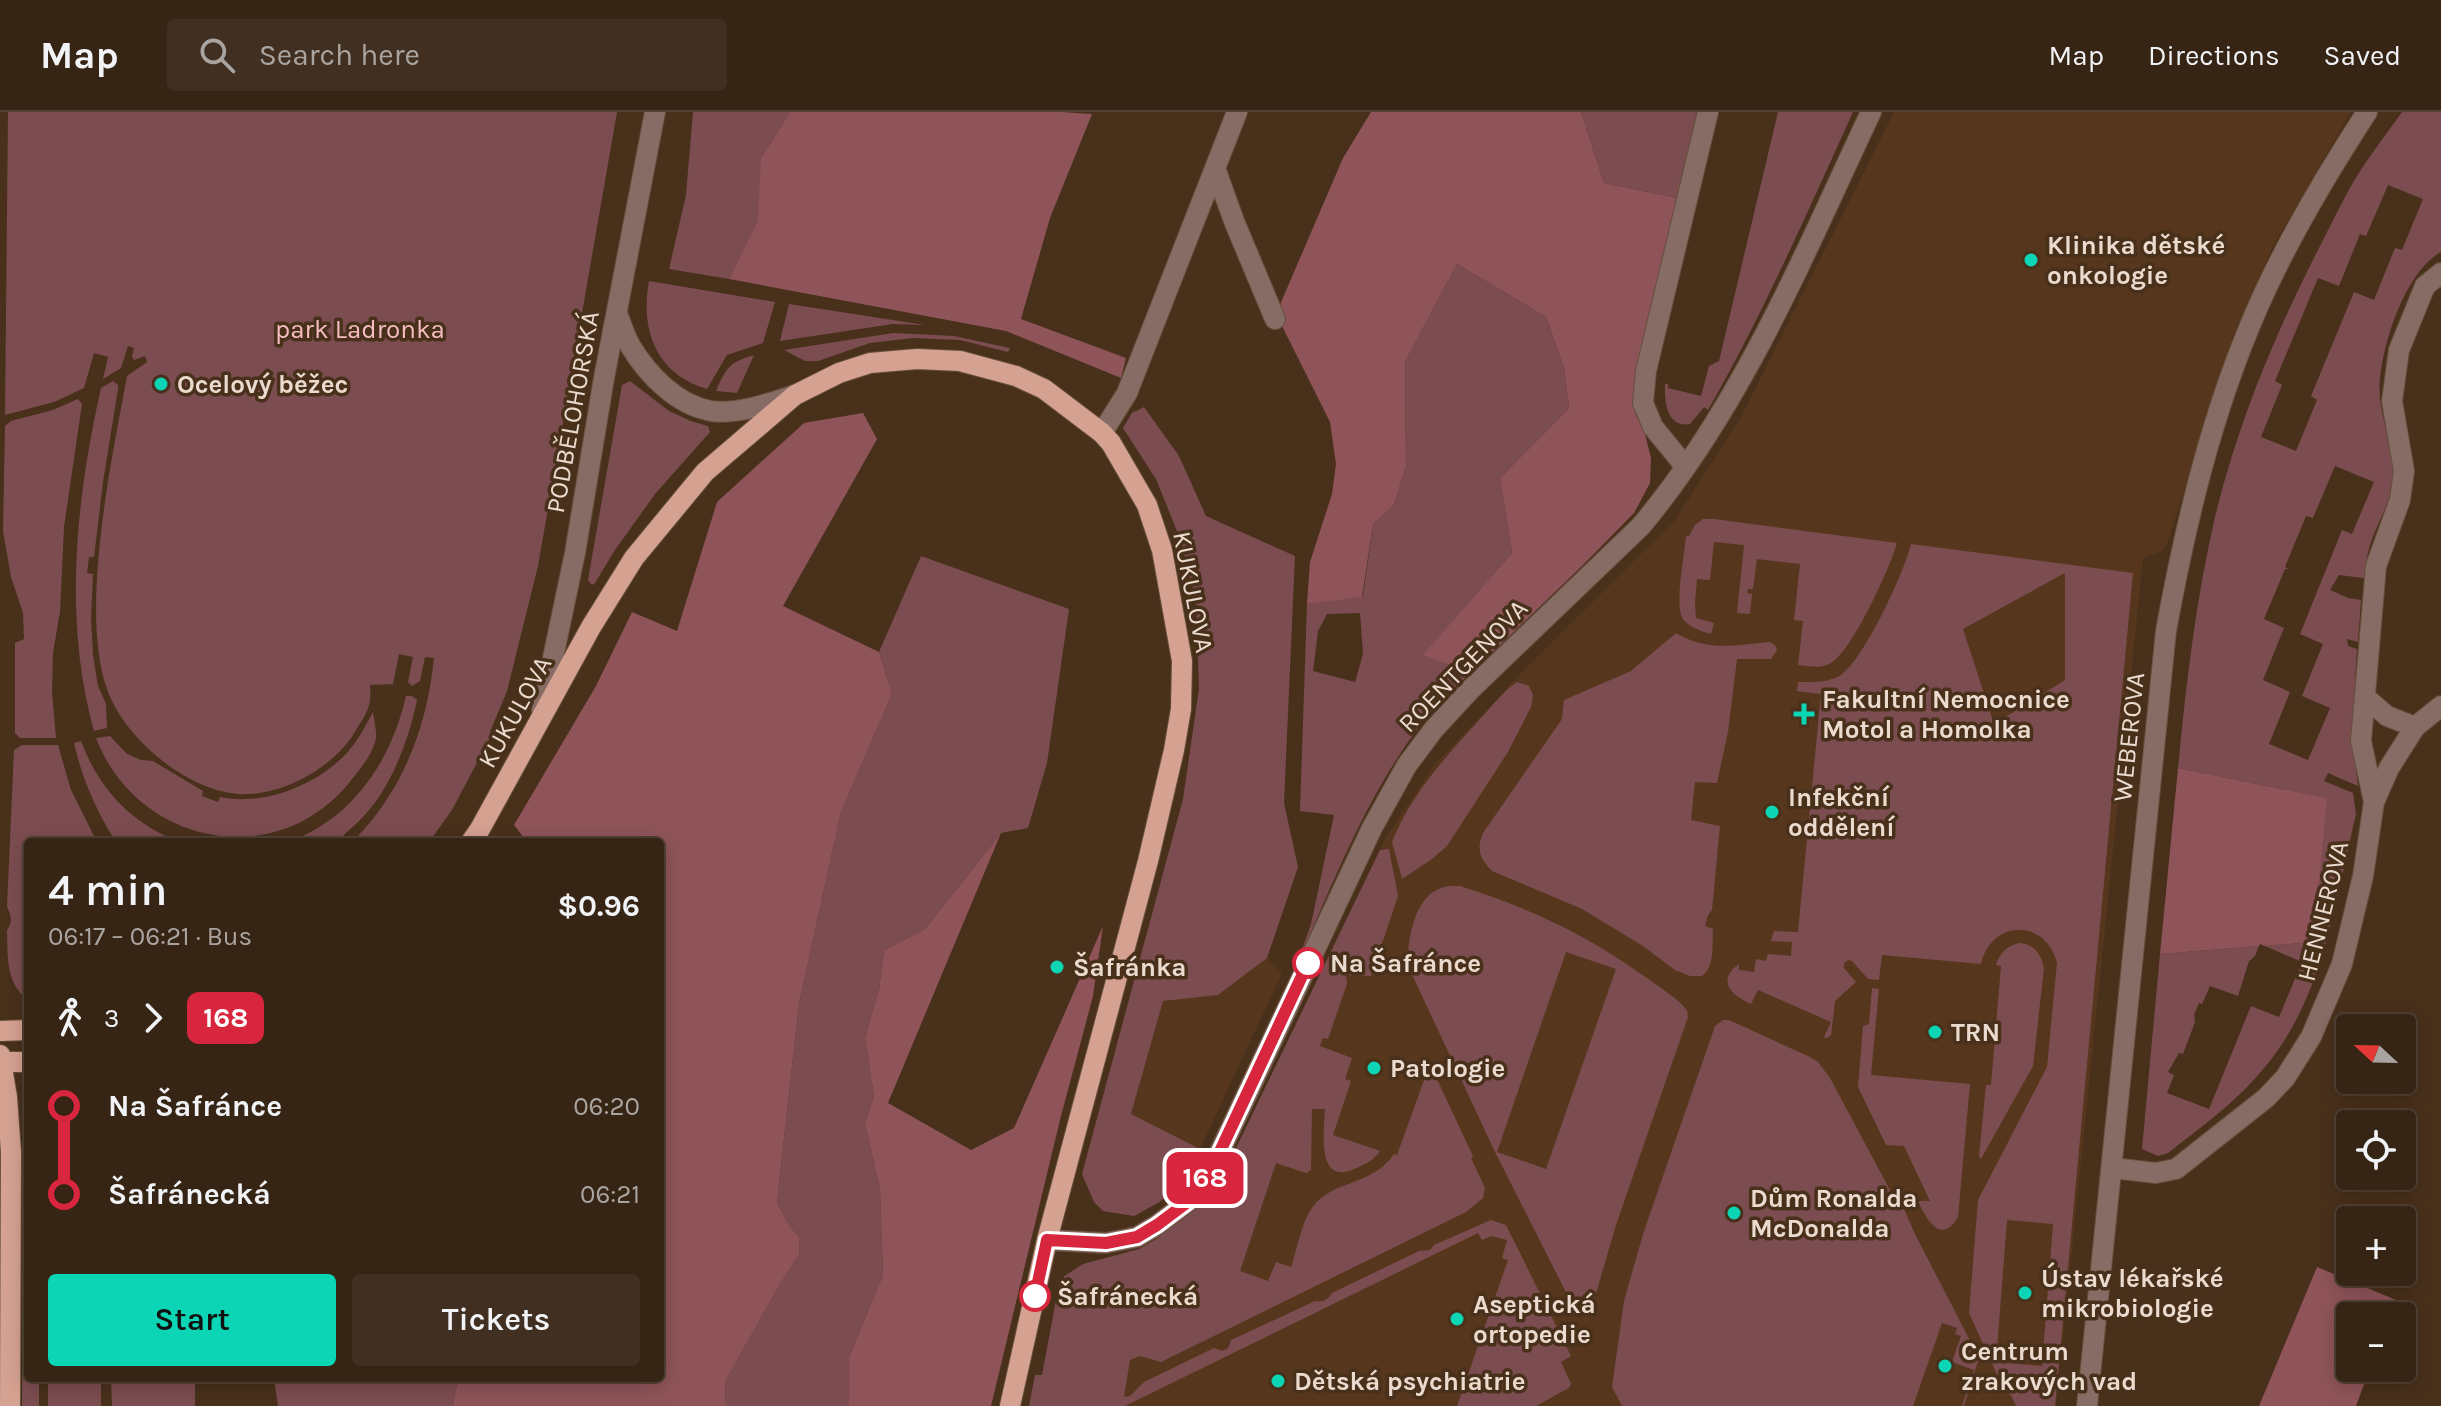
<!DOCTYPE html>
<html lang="en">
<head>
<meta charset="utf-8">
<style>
  body { margin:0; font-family:Karla,sans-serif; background:#413022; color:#f1f3f6; height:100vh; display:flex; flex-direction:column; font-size:30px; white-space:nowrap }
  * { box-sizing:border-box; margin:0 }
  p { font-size:26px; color:#aaa4a0 }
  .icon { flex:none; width:44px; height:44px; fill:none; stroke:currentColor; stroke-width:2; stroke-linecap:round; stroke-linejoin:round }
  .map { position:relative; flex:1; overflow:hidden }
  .sheet { position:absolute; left:24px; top:726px; width:640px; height:544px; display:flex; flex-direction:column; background:#362414; border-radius:8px; box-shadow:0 4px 20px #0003,0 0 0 2px #504134 }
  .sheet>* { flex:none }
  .badge { padding:0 16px; border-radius:12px; font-size:28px; line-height:52px }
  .needle { width:52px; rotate:292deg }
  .tools { position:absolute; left:2336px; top:902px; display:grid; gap:16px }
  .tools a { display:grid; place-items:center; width:80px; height:80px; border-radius:8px; background:#362414; box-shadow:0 4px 20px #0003,0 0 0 2px #504134; font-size:40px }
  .map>.badge { position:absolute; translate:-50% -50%; box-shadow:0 0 0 4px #fff }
  .legs { display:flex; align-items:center; gap:12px; height:88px; padding:0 24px; font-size:26px }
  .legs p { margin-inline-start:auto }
  .overview { display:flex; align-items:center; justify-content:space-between; height:136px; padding:0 24px }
  h1 { font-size:44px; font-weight:600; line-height:60px }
  .primary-button { display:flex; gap:16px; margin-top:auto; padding:16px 24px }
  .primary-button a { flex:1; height:92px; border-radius:8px; background:#0bd5b5; color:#111; font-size:32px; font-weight:600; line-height:92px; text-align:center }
  .primary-button a+a { background:#413022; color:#f1f3f6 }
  ul { padding:0 24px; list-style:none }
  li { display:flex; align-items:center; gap:28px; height:88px; font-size:30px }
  li i { display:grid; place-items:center; width:12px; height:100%; margin:0 10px; background:currentColor }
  li i::after { content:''; width:20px; height:20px; margin:-10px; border:6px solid; border-radius:50%; background:#362414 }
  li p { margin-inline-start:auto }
  li:first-child i { background:linear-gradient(#0000 50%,currentColor 0) }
  li:last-child i { background:linear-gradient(currentColor 50%,#0000 0) }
  header { display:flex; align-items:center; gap:48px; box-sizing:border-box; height:112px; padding:0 40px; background:#362414; border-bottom:2px solid #504134 }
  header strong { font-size:38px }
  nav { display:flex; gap:44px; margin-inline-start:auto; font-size:28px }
  .search { width:560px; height:72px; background:#413022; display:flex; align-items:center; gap:20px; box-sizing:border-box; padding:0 28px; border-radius:8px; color:#aaa4a0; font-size:30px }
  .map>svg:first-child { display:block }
  .built { fill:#56371d }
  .green { fill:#7c4d50; fill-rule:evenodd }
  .forest { fill:#8f5459 }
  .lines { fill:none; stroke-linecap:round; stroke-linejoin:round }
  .minor-casing { stroke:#654f3b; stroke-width:22 }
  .major-casing { stroke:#654f3b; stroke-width:22 }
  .minor { stroke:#866c64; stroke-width:20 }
  .major { stroke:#d5a191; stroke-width:20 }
  .line-1-casing { stroke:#fff; stroke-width:18 }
  .line-1 { stroke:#d7263d; stroke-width:12 }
  .poi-dot { fill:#0bd5b5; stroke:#48301b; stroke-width:3 }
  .stop-1-dot { fill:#fff; stroke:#d7263d; stroke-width:4 }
  .labels { text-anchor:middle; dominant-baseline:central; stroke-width:7; stroke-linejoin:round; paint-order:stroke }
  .poi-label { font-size:26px; font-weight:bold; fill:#ebdbcf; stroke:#48301b; text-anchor:start }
  .park-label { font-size:26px; fill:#f5bdc0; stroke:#48301b }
  .street-label { font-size:26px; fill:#ebdbcf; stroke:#48301b }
  .stop-label { font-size:26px; font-weight:bold; fill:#ebdbcf; stroke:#48301b; text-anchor:start }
</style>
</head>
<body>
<header>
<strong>Map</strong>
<div class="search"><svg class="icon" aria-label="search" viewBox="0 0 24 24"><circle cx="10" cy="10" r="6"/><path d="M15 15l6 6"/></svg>Search here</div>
<nav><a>Map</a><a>Directions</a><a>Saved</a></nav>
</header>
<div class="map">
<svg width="2441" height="1294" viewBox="0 0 2441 1294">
  <rect width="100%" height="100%" fill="#48301b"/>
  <path class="built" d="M1894 0H2351L2273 134 2233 224 2167 432 2162 439 2143 446 2056 1294H1089L1121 1142 1139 1137 1182 1110 1205 1090 1221 1067 1386 725 1436 651 1528 554 1675 408 1741 305Z
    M1267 846 1282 861 1200 1037 1131 1003 1163 888 1218 883Z"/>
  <path class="green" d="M8 0H617L538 454 507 579 490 620 492 622 452 698 429 730H352C402 681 427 616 434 546L425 545 420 569 412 574 408 570 413 545 399 542 393 572 370 573C372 597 365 603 353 623 331 657 280 685 238 682 186 678 124 626 107 577 79 498 112 347 127 264L147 250 145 244 134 248 132 244 134 236 128 234 121 256 103 267 108 245 94 241 84 276 54 290 5 303Z
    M693 0H790L763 43 759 109 729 167 669 157 686 83Z
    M1581 0H1697L1677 86 1604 71Z
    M1778 0H1853C1807 101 1763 202 1708 298L1704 295 1690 312C1667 316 1664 290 1665 272H1668V276L1701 284 1709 254 1719 249Z
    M2402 0H2441V140C2403 160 2376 247 2380 287 2383 312 2396 349 2393 372 2390 390 2377 412 2371 430 2367 441 2366 454 2364 466L2339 463 2330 478 2348 486 2361 488 2358 530 2347 527 2348 534 2357 537C2354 585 2352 626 2358 674L2328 661 2324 669 2353 681 2356 702C2335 790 2324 884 2265 955 2238 989 2202 1014 2168 1041L2158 1044 2142 1037 2160 842 2259 834 2255 844 2249 849 2238 884 2210 874 2202 892 2199 891 2194 903 2195 910 2183 942 2179 941 2168 960 2174 963 2167 981 2209 997 2251 894 2279 905 2302 850 2265 834 2313 830 2326 686 2178 656C2186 572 2196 487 2215 405 2238 310 2276 220 2320 134 2333 109 2345 83 2360 59 2373 39 2388 20 2402 0ZM2388 73 2423 87 2402 138 2395 136 2374 188 2354 180 2311 284 2317 288 2296 339 2261 325 2282 273 2275 269 2318 166 2339 174 2360 122 2366 124ZM2335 354 2374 370 2352 422 2342 418 2300 522 2323 532 2302 584 2330 596 2308 648 2269 632 2290 580 2263 568 2284 516 2264 507 2285 457H2289L2285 455 2306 404 2313 406Z
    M1457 152 1546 205 1564 256 1569 296 1500 366 1512 441 1424 543 1452 554 1494 539C1463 568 1429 598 1406 633 1360 700 1330 778 1297 852L1311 812 1334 703 1300 699 1307 492 1363 484 1373 412 1394 393 1406 354 1405 250ZM1360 501 1363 542 1355 570 1313 559 1318 519 1327 502Z
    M649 169 775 190 763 231 727 243 707 277C656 262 640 218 649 169Z
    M789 192 925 213 893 212 780 229Z
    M893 221 954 224 1010 236 1008 240 960 228 913 226 870 231 818 249H805L784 238Z
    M754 243 737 281 716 279C727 254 729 251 754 243Z
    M113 269 118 273V277L103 370 94 445H89L87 461 93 462 91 506 93 543 98 574 106 592 107 616 94 619C63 508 76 387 101 276Z
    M630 269 669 299 691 309 708 314 710 320 655 382 615 438 595 471 592 473 588 468 622 273Z
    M78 287 82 292 64 415 60 499 53 541 52 580 56 626H20L15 621V531L24 527 23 501 11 465 3 419 5 314 11 309 53 298Z
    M1144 295 1179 344 1206 404 1295 444 1284 691 1298 755 1267 846 1218 883 1163 889 1131 1002 1200 1037 1184 1071 1158 1091 1134 1104 1103 1099 1094 1090 1082 1062 1183 687 1199 577 1196 488 1179 424 1156 367 1123 316 1132 301Z
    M1703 407H1714L1897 431C1891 454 1850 544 1829 552 1819 557 1808 554 1798 553L1803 509 1794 508 1800 452 1757 447 1753 477H1748L1747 481 1752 482 1750 502 1737 501 1744 433 1714 430 1710 468 1697 467 1695 490 1696 506 1714 511 1711 522C1701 519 1690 516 1683 507 1674 495 1685 440 1686 424H1689L1695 413Z
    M1911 432 2133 461 2055 1294H2016L2012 1285 2001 1271 1969 1201 1978 1088 2047 955 2057 851C2046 806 1991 807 1981 852L1882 843 1879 868 1868 867 1852 849 1848 848 1844 851V856L1856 870 1835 889 1831 923 1827 926 1824 925 1831 910 1758 878 1751 892C1733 884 1715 869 1739 852V858L1754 860 1756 847 1766 849 1768 842 1791 844 1792 830 1771 829 1774 819 1798 820 1821 582 1797 579 1798 570C1813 570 1828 571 1841 563 1864 547 1904 461 1911 432ZM2065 461V568L1994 612 1963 517ZM2007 1108 2053 1112 2042 1254 1996 1250Z
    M921 444 1069 497 1047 651 1028 716 1001 721 925 817 884 838 879 877 865 926 874 984 865 1012 880 1077 883 1163 849 1245V1294H728L725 1290 726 1268 780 1172 799 1143 800 1126 789 1113 777 1090 799 892 841 700 892 582 879 540Z
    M1676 521C1708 540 1735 533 1770 530L1775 533 1777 538 1771 547H1737L1728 620 1717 671 1695 670 1691 708 1720 714 1712 798 1708 803 1705 814 1713 817C1712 833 1715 855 1702 864H1690L1675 858 1643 834 1582 797 1492 759C1480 747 1476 737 1483 721L1562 607 1564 588 1631 559Z
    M1517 570 1529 574 1533 583 1531 595 1508 640 1447 734 1432 747 1402 767 1392 730C1411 682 1448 642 1482 605 1493 593 1504 579 1517 570Z
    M406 584H412L417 588C407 635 387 688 348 719 344 723 338 729 333 730 320 733 302 730 289 730 353 706 391 649 406 584Z
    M373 600C374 609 378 622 375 630 371 645 358 659 349 671 275 761 137 733 96 626L110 624 127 642 141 648 153 649 203 679 202 684 218 690 220 685C264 694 315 674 346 642 357 630 365 615 373 600Z
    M81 629C99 677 132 713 181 730H116C96 699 82 666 74 631Z
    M22 633H58L71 678 97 730H28V888C5 871 8 843 7 818 13 810 11 803 7 795L14 638Z
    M1389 737 1398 784 1371 864 1346 863 1347 872 1328 927 1323 926 1320 934 1352 946 1345 967 1351 969 1333 1023 1380 1039C1373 1049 1366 1052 1354 1057 1316 1074 1324 1018 1325 997H1312L1311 1058 1306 1061 1276 1051 1240 1159 1268 1169 1276 1150 1291 1155C1297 1138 1302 1109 1312 1096 1332 1067 1372 1075 1394 1042L1397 1043 1427 960 1435 963 1473 1044 1471 1046 1485 1076 1483 1086 1466 1100 1161 1250 1140 1244 1130 1248 1124 1285 1130 1284 1144 1270 1214 1236 1222 1239 1228 1236 1231 1228 1315 1189C1324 1190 1328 1188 1332 1181L1419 1139 1430 1138 1434 1133 1491 1108 1506 1113 1571 1244 1561 1250 1571 1272 1569 1276 1536 1294H1457L1508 1148 1502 1146 1507 1128 1492 1124 1482 1128 1478 1121 1125 1294H1029L1035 1263H1042L1060 1167 1083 1152 1139 1137 1155 1128 1205 1090 1224 1061 1380 738Z
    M1460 774C1529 796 1584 821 1644 864 1658 874 1676 885 1687 898L1688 905 1616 1113 1592 1195 1585 1202 1578 1200 1574 1196 1496 1042 1408 854C1407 829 1414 785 1441 776 1446 774 1454 774 1460 774ZM1566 840 1616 857 1546 1057 1497 1040Z
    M2019 831C2034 832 2041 841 2044 856L2033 954 1981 1047 1979 1044 1986 973H1991L2001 854 1996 853C2000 840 2006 835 2019 831Z
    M1872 876 1879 877 1871 963 1970 972 1958 1105C1941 1134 1926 1107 1918 1089H1930L1904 1034 1886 1033 1858 975 1863 914 1869 912Z
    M1723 908H1729L1810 945 1818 950 1830 966 1891 1080 1899 1086 1915 1122 1979 1246 1964 1294H1962L1974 1258 1952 1250 1961 1224 1955 1222 1957 1216 1942 1211 1913 1294H1622L1612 1275 1624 1189 1643 1122 1715 914Z
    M28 1007V1266H39V1294H22L24 1056 22 1008Z
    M48 1266H101V1294H48Z
    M111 1266H195V1294H112Z
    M274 1266H458L453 1294H278Z"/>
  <path class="forest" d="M790 0H1061L1092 2 1050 106 1021 207 1126 246 1121 266 1006 219 729 167 758 109 761 46Z
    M1371 0H1581L1604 71 1677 86 1638 249 1633 283 1635 301 1645 322 1651 346 1650 371 1634 401 1583 453 1494 539 1452 554 1423 543 1512 441 1500 366 1569 296 1564 256 1546 205 1457 152 1405 250 1406 354 1394 393 1373 412 1362 485 1307 492 1310 450 1332 382 1336 352 1330 310 1276 202 1343 46Z
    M863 301 877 327 783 494 879 540 892 582 841 700 799 892 777 1090 789 1113 800 1126 799 1143 780 1172 726 1268 725 1290 728 1294H453L458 1266H660V730H527L514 713 596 574 632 500 677 519 717 390 804 311Z
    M2178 656 2327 686 2313 830 2265 834 2260 832 2259 834 2160 842Z
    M1001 721 888 991 971 1038 1014 1016 1103 814 1093 884 1060 1008 991 1294H849V1245L883 1163 880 1077 865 1012 874 984 865 926 879 877 884 838 925 817Z
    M2317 1155 2396 1188 2390 1204H2350V1256H2370L2356 1294H2259Z"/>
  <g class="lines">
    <defs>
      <path id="minor" d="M1215 56 1234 109 1275 207
        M617 201C621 212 625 225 631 235 648 263 677 293 711 299 738 303 770 291 795 283
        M1102 321 1127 281 1237 0
        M1685 354 1653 315 1643 291 1646 259 1708 0
        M2365 585 2387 604 2415 615
        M542 598 575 441 604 266 655 0
        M2374 690 2361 629 2376 454 2400 388 2404 359 2392 289 2399 238 2425 174 2441 161
        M2113 1056 2156 1061 2176 1057 2266 986 2285 966 2311 925 2342 852 2363 764 2374 690 2389 656 2415 615 2441 594
        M1047 1128 1106 1131 1137 1125 1157 1113 1193 1086 1216 1048 1372 716 1407 653 1434 617 1471 577 1641 414C1743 292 1804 142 1871 0
        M2087 1294 2166 519C2186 409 2212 300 2257 197 2287 128 2326 63 2367 0"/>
      <path id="major" d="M471 730 480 717 591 515 634 446 705 360 795 283 839 261 870 251 917 247 960 249 1016 264 1044 277 1102 321 1111 331 1147 393 1162 438 1182 549 1181 597 1174 638 1148 749 1047 1128 1010 1294
        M0 919 28 918
        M0 943 7 985 11 1040 10 1294
        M0 950H28"/>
    </defs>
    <use href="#minor" class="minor-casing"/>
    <use href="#major" class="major-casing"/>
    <use href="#minor" class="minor"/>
    <use href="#major" class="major"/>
  </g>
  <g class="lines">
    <defs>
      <path id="line-1" d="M1035 1184 1047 1128 1106 1131 1137 1125 1157 1113 1193 1086 1216 1048 1308 851"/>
    </defs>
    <use href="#line-1" class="line-1-casing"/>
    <use href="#line-1" class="line-1"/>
  </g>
  <g class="poi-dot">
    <circle cx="2031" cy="148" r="8"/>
    <circle cx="161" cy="272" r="8"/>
    <path d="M1800 590h8v8h8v8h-8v8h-8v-8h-8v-8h8z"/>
    <circle cx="1772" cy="700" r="8"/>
    <circle cx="1057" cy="855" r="8"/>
    <circle cx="1935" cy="920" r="8"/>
    <circle cx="1374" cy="956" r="8"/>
    <circle cx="1734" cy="1101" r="8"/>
    <circle cx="2025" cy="1181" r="8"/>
    <circle cx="1457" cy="1207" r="8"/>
    <circle cx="1945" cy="1254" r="8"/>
    <circle cx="1278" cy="1269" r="8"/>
  </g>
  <g class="stop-1-dot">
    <circle cx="1308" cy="851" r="14"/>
    <circle cx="1035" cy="1184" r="14"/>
  </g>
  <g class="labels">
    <g class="poi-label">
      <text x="2047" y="133">Klinika dětské<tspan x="2047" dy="30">onkologie</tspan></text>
      <text x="177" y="272">Ocelový běžec</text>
      <text x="1822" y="587">Fakultní Nemocnice<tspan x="1822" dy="30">Motol a Homolka</tspan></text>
      <text x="1788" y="685">Infekční<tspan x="1788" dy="30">oddělení</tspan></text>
      <text x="1073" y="855">Šafránka</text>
      <text x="1951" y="920">TRN</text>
      <text x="1390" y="956">Patologie</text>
      <text x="1750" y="1086">Dům Ronalda<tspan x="1750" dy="30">McDonalda</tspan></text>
      <text x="2041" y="1166">Ústav lékařské<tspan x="2041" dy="30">mikrobiologie</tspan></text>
      <text x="1473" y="1192">Aseptická<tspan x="1473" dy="30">ortopedie</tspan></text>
      <text x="1961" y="1239">Centrum<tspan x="1961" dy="30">zrakových vad</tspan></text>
      <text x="1294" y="1269">Dětská psychiatrie</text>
    </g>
    <g class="park-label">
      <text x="360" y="217">park Ladronka</text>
    </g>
    <g class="street-label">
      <text transform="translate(573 300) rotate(-80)">PODBĚLOHORSKÁ</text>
      <text transform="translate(1193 480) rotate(79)">KUKULOVA</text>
      <text transform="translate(1463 554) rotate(-46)">ROENTGENOVA</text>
      <text transform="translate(515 600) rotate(-61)">KUKULOVA</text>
      <text transform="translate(2129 625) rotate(-84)">WEBEROVA</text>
      <text transform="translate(2323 799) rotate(-76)">HENNEROVA</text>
    </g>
    <g class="stop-label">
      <text x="1330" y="851">Na Šafránce</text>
      <text x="1057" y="1184">Šafránecká</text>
    </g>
  </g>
</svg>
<div class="tools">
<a><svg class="needle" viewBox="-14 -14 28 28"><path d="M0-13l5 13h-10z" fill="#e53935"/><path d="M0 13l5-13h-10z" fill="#aaa4a0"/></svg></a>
<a><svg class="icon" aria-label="locate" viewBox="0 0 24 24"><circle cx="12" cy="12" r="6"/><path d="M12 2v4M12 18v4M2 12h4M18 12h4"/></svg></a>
<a>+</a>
<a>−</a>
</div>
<b class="badge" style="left:1205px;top:1066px;background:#d7263d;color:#fff">168</b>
<section class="sheet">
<div class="overview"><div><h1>4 min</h1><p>06:17 – 06:21 · Bus</p></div><b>$0.96</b></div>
<div class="legs"><svg class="icon" aria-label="walk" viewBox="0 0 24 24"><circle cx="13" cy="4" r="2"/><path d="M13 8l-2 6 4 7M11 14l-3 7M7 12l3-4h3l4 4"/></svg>3<svg class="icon" aria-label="forward" viewBox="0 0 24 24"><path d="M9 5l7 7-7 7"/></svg><b class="badge" style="background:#d7263d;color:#fff">168</b></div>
<ul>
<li><i style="color:#d7263d"></i><b>Na Šafránce</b><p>06:20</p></li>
<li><i style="color:#d7263d"></i><b>Šafránecká</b><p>06:21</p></li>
</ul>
<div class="primary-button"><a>Start</a><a>Tickets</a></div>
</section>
</div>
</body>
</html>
